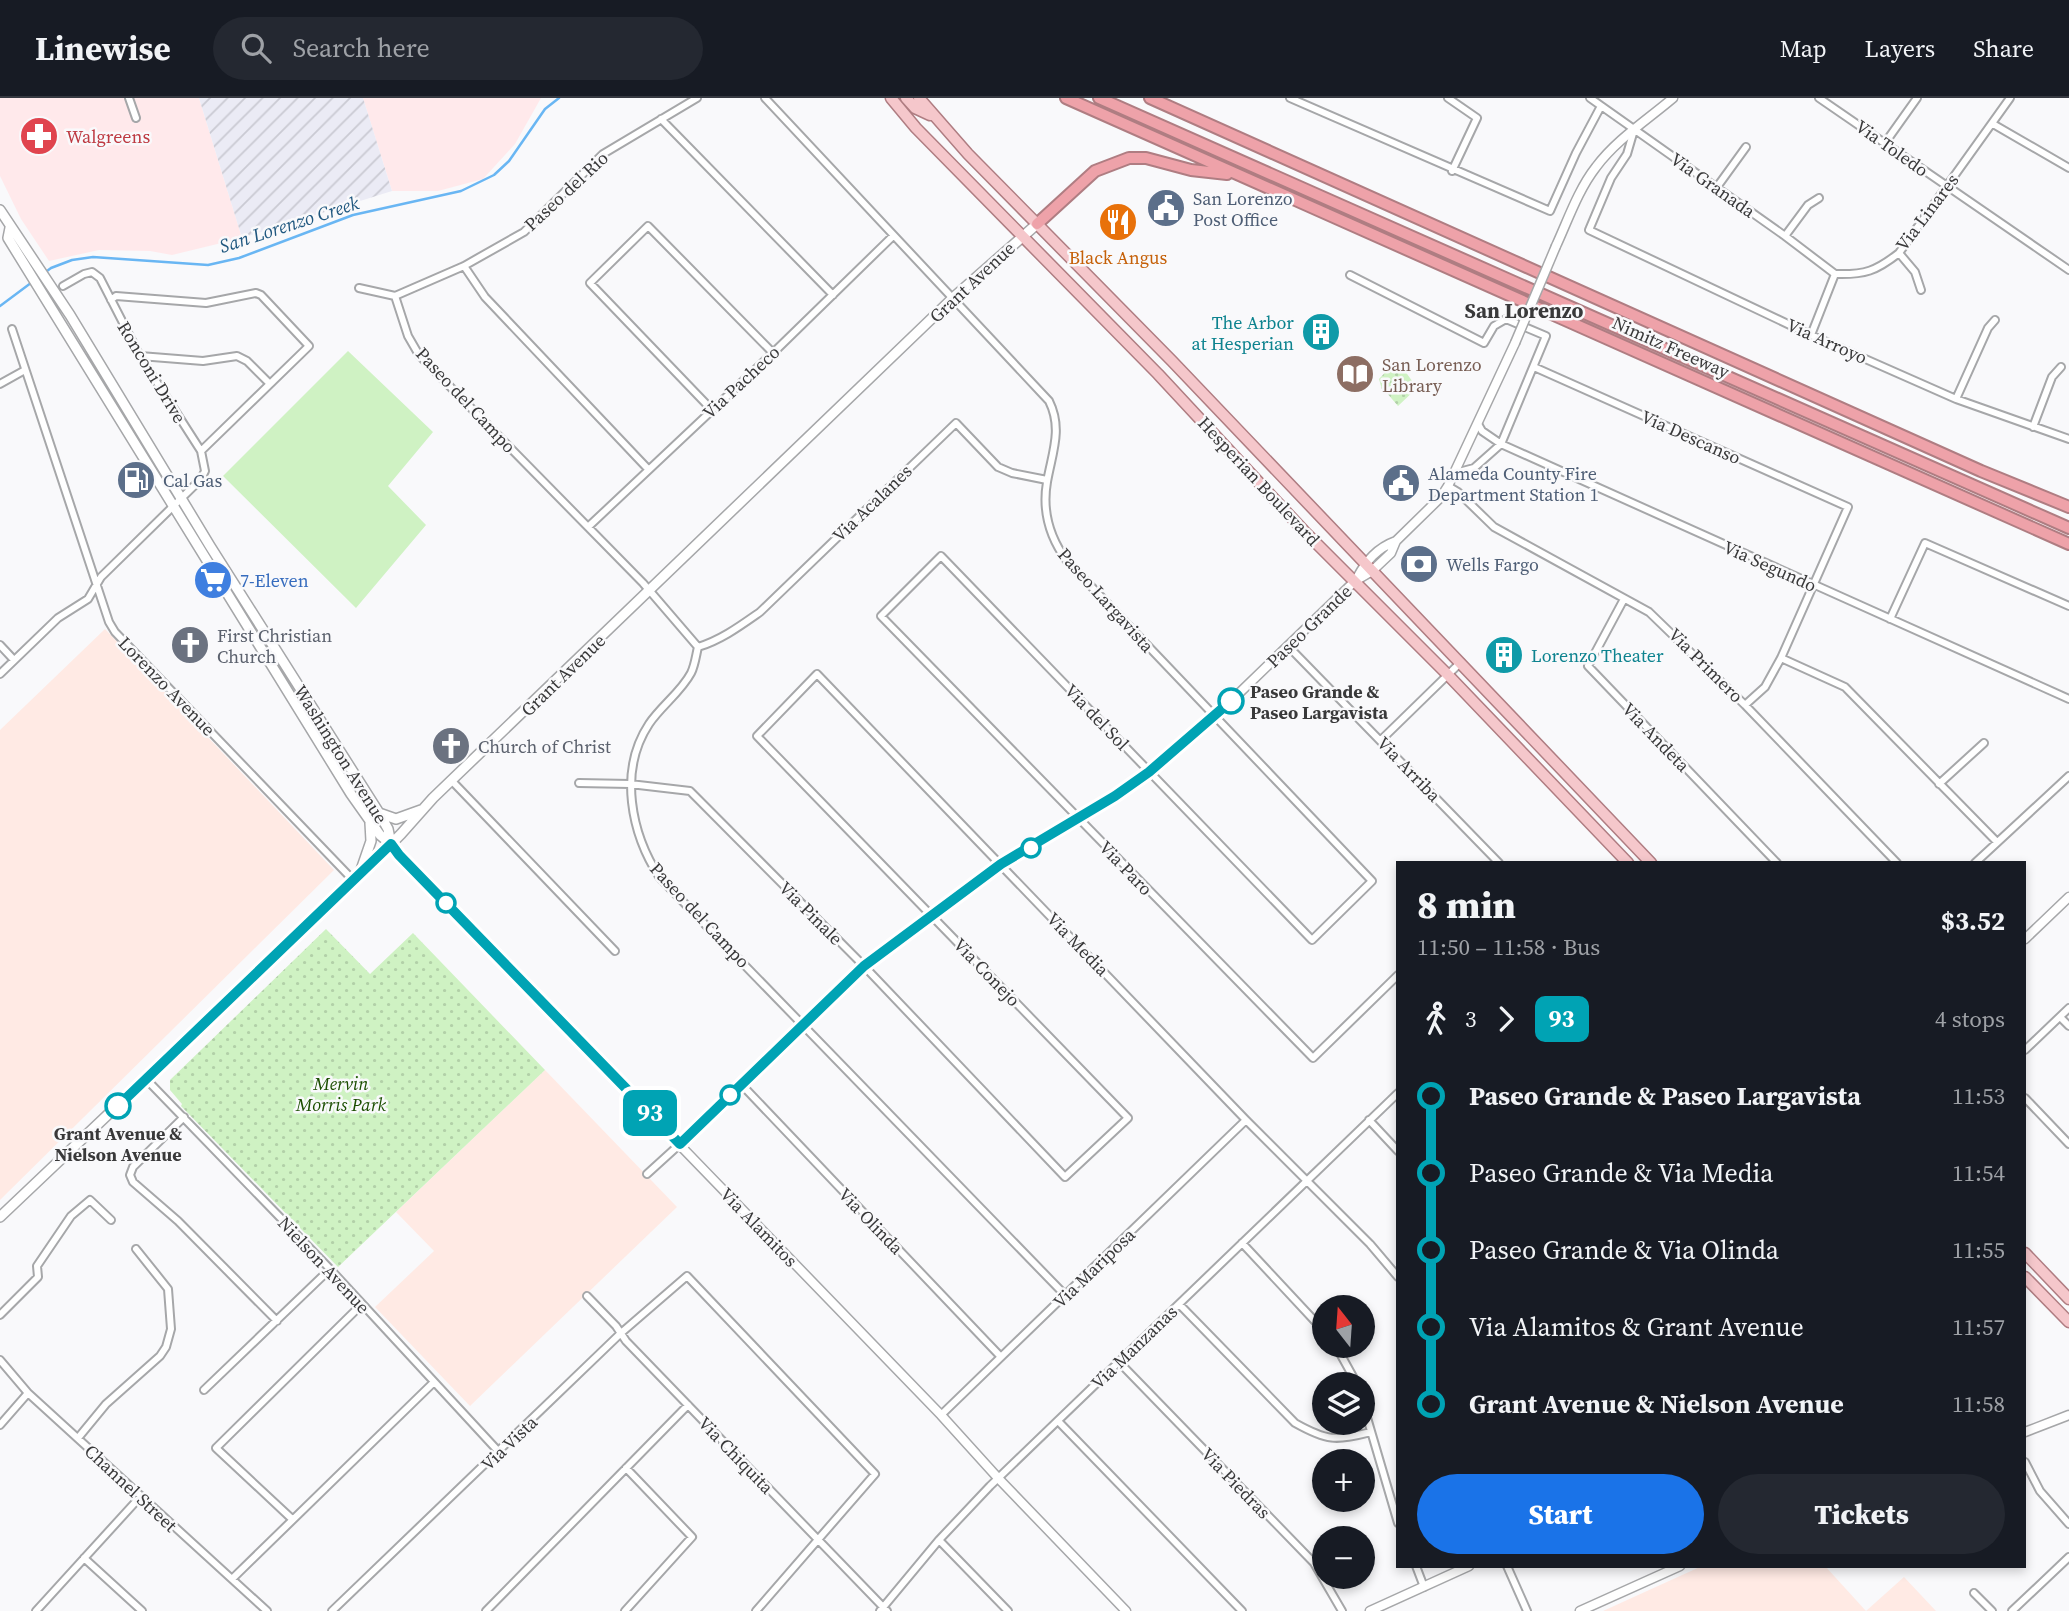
<!DOCTYPE html>
<html lang="en">
<head>
<meta charset="utf-8">
<style>
  body { margin:0; font-family:"Source Serif 4",serif; background:#242831; color:#f1f3f6; height:100vh; display:flex; flex-direction:column; font-size:26px; white-space:nowrap }
  * { box-sizing:border-box; margin:0 }
  p { font-size:23px; color:#9ea1a6 }
  .icon { flex:none; width:38px; height:38px; fill:none; stroke:currentColor; stroke-width:2; stroke-linecap:round; stroke-linejoin:round }
  .map { position:relative; flex:1; overflow:hidden }
  .panel { position:absolute; left:1396px; top:763px; width:630px; height:707px; display:flex; flex-direction:column; background:#171b24; border-radius:0px; box-shadow:0 4px 10px #0003 }
  .panel>* { flex:none }
  .badge { padding:0 14px; border-radius:10px; font-size:24px; line-height:46px }
  .needle { width:46px; rotate:343deg }
  .fabs { position:absolute; left:1312px; top:1197px; display:grid; gap:14px }
  .fabs a { display:grid; place-items:center; width:63px; height:63px; border-radius:50%; background:#171b24; box-shadow:0 4px 10px #0003; font-size:35px }
  .map>.badge { position:absolute; translate:-50% -50%; box-shadow:0 0 0 4px #fff }
  .legs { display:flex; align-items:center; gap:10px; height:77px; padding:0 21px; font-size:23px }
  .legs p { margin-inline-start:auto }
  .head { display:flex; align-items:center; justify-content:space-between; height:119px; padding:0 21px }
  h1 { font-size:38px; font-weight:800; line-height:52px }
  .action { display:flex; gap:14px; margin-top:auto; padding:14px 21px }
  .action a { flex:1; height:80px; border-radius:42px; background:#1a73e8; color:#fff; font-size:28px; font-weight:800; line-height:80px; text-align:center }
  .action a+a { background:#242831; color:#f1f3f6 }
  ul { padding:0 21px; list-style:none }
  li { display:flex; align-items:center; gap:24px; height:77px; font-size:26px }
  li i { display:grid; place-items:center; width:10px; height:100%; margin:0 9px; background:currentColor }
  li i::after { content:''; width:18px; height:18px; margin:-9px; border:5px solid; border-radius:50%; background:#171b24 }
  li p { margin-inline-start:auto }
  li:first-child i { background:linear-gradient(#0000 50%,currentColor 0) }
  li:last-child i { background:linear-gradient(currentColor 50%,#0000 0) }
  header { display:flex; align-items:center; gap:42px; box-sizing:border-box; height:98px; padding:0 35px; background:#171b24; border-bottom:2px solid #363941 }
  header strong { font-size:33px }
  nav { display:flex; gap:38px; margin-inline-start:auto; font-size:24px }
  .search { width:490px; height:63px; background:#242831; display:flex; align-items:center; gap:18px; box-sizing:border-box; padding:0 24px; border-radius:38px; color:#9ea1a6; font-size:26px }
  .map>svg:first-child { display:block }
  .commercial { fill:#ffe9eb }
  .industrial { fill:url(#industrial-furrows) }
  .education { fill:#ffeae4 }
  .grass { fill:url(#grass-dots) }
  .garden { fill:#cff2c3 }
  .lines { fill:none; stroke-linecap:round; stroke-linejoin:round }
  .stream { stroke:#69b6f3; stroke-width:2.5 }
  .minor-casing { stroke:#a6a7a9; stroke-width:10 }
  .tertiary-casing { stroke:#a6a7a9; stroke-width:11 }
  .secondary-casing { stroke:#a6a7a9; stroke-width:12 }
  .primary-casing { stroke:#af7d82; stroke-width:13 }
  .motorway-casing { stroke:#af7d82; stroke-width:14 }
  .minor { stroke:#fff; stroke-width:6 }
  .tertiary { stroke:#fff; stroke-width:8 }
  .secondary { stroke:#fff; stroke-width:9 }
  .primary { stroke:#f5c7cb; stroke-width:10 }
  .motorway { stroke:#eea2a9; stroke-width:10 }
  .tertiary-bridge-casing { stroke:#a6a7a9; stroke-width:11; stroke-linecap:butt }
  .tertiary-bridge { stroke:#fff; stroke-width:8 }
  .line-1-casing { stroke:#fff; stroke-width:16 }
  .line-1 { stroke:#00a3b4; stroke-width:10 }
  .stop-1-dot { fill:#fff; stroke:#00a3b4; stroke-width:3.5 }
  .labels { text-anchor:middle; dominant-baseline:central; stroke-width:5; stroke-linejoin:round; paint-order:stroke }
  .health-label { font-size:18px; fill:#be3a42; stroke:#f9f9fb; text-anchor:start }
  .street-label { font-size:18px; fill:#39393a; stroke:#f9f9fb }
  .service-label { font-size:18px; fill:#4e5e75; stroke:#f9f9fb; text-anchor:start }
  .food-label { font-size:18px; fill:#c56008; stroke:#f9f9fb }
  .culture-label { font-size:18px; fill:#0d838f; stroke:#f9f9fb; text-anchor:end }
  .education-label { font-size:18px; fill:#785e54; stroke:#f9f9fb; text-anchor:start }
  .shop-label { font-size:18px; fill:#366cbe; stroke:#f9f9fb; text-anchor:start }
  .worship-label { font-size:18px; fill:#5b616d; stroke:#f9f9fb; text-anchor:start }
  .stop-label { font-size:18px; font-weight:bold; fill:#39393a; stroke:#f9f9fb; text-anchor:start }
  .park-label { font-size:18px; font-style:italic; fill:#1b4e00; stroke:#f9f9fb }
  .water-label { font-size:19px; font-style:italic; fill:#1f577f; stroke:#f9f9fb }
  .quarter-label { font-size:21px; font-weight:bold; fill:#39393a; stroke:#f9f9fb }
</style>
</head>
<body>
<header>
<strong>Linewise</strong>
<div class="search"><svg class="icon" aria-label="search" viewBox="0 0 24 24"><circle cx="10" cy="10" r="6"/><path d="M15 15l6 6"/></svg>Search here</div>
<nav><a>Map</a><a>Layers</a><a>Share</a></nav>
</header>
<div class="map">
<svg width="2069" height="1513" viewBox="0 0 2069 1513">
  <defs>
    <pattern id="industrial-furrows" width="10" height="10" patternUnits="userSpaceOnUse" patternTransform="scale(1.75)"><rect width="10" height="10" fill="#ebebf5"/><path d="M-1 1l2-2M0 10L10 0M9 11l2-2" fill="none" stroke="#cacad3"/></pattern>
    <pattern id="grass-dots" width="8" height="8" patternUnits="userSpaceOnUse" patternTransform="scale(1.75)"><rect width="8" height="8" fill="#cff2c3"/><path d="M2 2h.1M6 6h.1" fill="none" stroke="#b2d0a8" stroke-width="1.8" stroke-linecap="round"/></pattern>
  </defs>
  <rect width="100%" height="100%" fill="#f9f9fb"/>
  <path class="commercial" d="M0 0H199L242 140 172 157 150 153 99 152 49 163 21 121 0 78Z
    M363 0H541L515 46 483 81 438 93H392Z"/>
  <path class="industrial" d="M199 0H363L392 93 242 140Z"/>
  <path class="education" d="M105 531 334 772 0 1102V632Z
    M545 972 677 1109 470 1308 375 1209 434 1153 396 1114Z
    M1702 1468H1825L1866 1513H1603Z
    M1904 1479 1936 1513H1866Z"/>
  <path class="grass" d="M1398 263 1417 290 1398 308 1386 294 1383 295 1379 281 1395 264Z
    M326 831 370 876 413 835 545 972 338 1169 181 1008 182 1006 170 992V982Z"/>
  <path class="garden" d="M348 253 433 334 388 388 426 427 356 510 223 378Z"/>
  <g class="lines">
    <path class="stream" d="M0 208 51 170 72 162 93 159 208 167 239 160 353 117 461 93 494 77 509 63 545 11 559 0"/>
    <defs>
      <path id="minor" d="M129 0 136 20
        M765 0 1049 303C1063 331 1052 355 1047 384 1042 413 1050 440 1067 463L1372 783 1312 842 941 458 881 518 1313 960 1398 877
        M1290 0 1550 113 1576 55 1601 8
        M1448 0 1477 20 1452 73
        M1590 0 1785 138 1835 176
        M1819 0 2069 172
        M661 21 833 197
        M1993 26 2069 70
        M1634 32 1627 56 1611 80 1589 132 1811 237 1956 301 2069 341
        M1885 45 1917 0
        M1717 89 1746 49
        M1785 138 1808 107 1819 100
        M1899 155 1915 174 1921 192
        M464 168 485 199 648 371
        M1350 177 1484 245 1494 228 1506 221 1546 238 1501 346 1474 370 1455 375
        M359 190 395 198
        M395 198 408 238 419 257 643 485 698 549
        M395 198 464 168 524 134 603 56 697 0
        M111 202 116 198 206 205 256 195 261 197 309 248 201 353
        M12 231 109 524 115 534 354 783
        M1811 237 1835 176C1865 177 1876 173 1899 155L2010 0
        M140 258 203 263 237 258 247 263 270 286
        M1534 269 1848 409 1781 560 1765 589 1745 607
        M0 286 25 272
        M1956 301 1988 230 1995 222
        M712 312 590 185 648 128 773 255
        M1478 326 1482 333 1501 346 2069 601
        M2033 329 2052 279 2061 269
        M1448 388 1458 394 1494 429 1649 514 1745 607 1897 765
        M588 429 773 255 893 138
        M1624 501 1588 568 1777 765
        M1890 521 1925 445 2069 508
        M0 547 14 562
        M1288 548 1499 765
        M698 549C696 557 695 567 691 575 681 594 661 608 649 626 618 673 631 736 660 780L1065 1197
        M698 549C721 542 740 528 760 514L956 325 998 369 1012 375 1047 382
        M1781 560 1845 589 1997 744
        M0 576 58 520 88 501 101 479 201 381 205 373 201 353 140 258 100 180 92 174 84 176 63 188
        M1381 642 1461 564
        M452 683 615 853
        M579 685 630 686 690 693 864 868 1065 1079 1128 1020 757 638 817 576 1246 1022 1370 1146 1398 1179
        M1939 686 1984 645
        M1975 765 2069 678
        M2060 919 2069 928
        M2025 952 2069 910
        M146 981 330 1171 499 1354
        M741 986 1001 1259
        M2025 1000 2069 1046
        M184 1019 133 1069 130 1077 133 1084 178 1123 277 1223
        M1369 1022 1398 1053
        M647 1076 680 1046
        M1242 1145 1325 1234
        M587 1198 616 1228 626 1243 887 1513
        M1179 1206 1295 1325C1327 1343 1335 1343 1371 1334
        M0 1217 38 1179 37 1168 71 1118 90 1102 111 1122
        M1336 1248 1357 1286
        M0 1262 28 1295 267 1513
        M1119 1264 1314 1465 1342 1513
        M204 1292 330 1171
        M1363 1306 1398 1425
        M941 1317 1246 1022
        M1058 1323 1242 1513
        M0 1327 28 1295
        M78 1340 106 1306 160 1258 166 1249 171 1231 168 1191 136 1151
        M2025 1364 2040 1393 2069 1426
        M292 1421 216 1350 361 1207
        M939 1442 1008 1513
        M84 1460 142 1513
        M1416 1468 1424 1489
        M1507 1468 1527 1513
        M232 1481 434 1284
        M1974 1495 1992 1513
        M36 1513 140 1399
        M332 1513 621 1235 687 1178 875 1376 756 1513
        M486 1513 688 1307
        M625 1513 692 1439 626 1370
        M880 1513 939 1442 990 1388 1398 995
        M2012 1513 2069 1459"/>
      <path id="tertiary" d="M1556 148C1568 122 1578 92 1596 69 1616 42 1647 22 1673 0
        M1357 480C1366 463 1377 450 1396 443
        M391 746 399 757 941 1317 998 1380 1126 1513
        M2025 841 2069 799
        M680 1046 864 868 1001 766 1115 698 1149 674 1231 603 1355 483 1372 473 1391 455 1396 443 1441 399 1448 388 1515 245
        M2025 1334 2069 1317
        M1370 1513 1469 1468
        M1580 1513 1680 1468"/>
      <path id="secondary" d="M0 112 70 217 210 448 379 715 388 731 391 746
        M10 130 8 140 351 696 380 737 391 746
        M379 715 396 721 421 712
        M361 772 371 743 370 725
        M0 1119 354 783 401 736 433 700 954 199 1037 126"/>
      <path id="primary" d="M891 0 916 30 1158 276 1304 433 1448 577 1628 765
        M906 0 915 10 930 17
        M919 0 968 56 1172 263 1651 765
        M2025 1155 2069 1201
        M2025 1179 2069 1224"/>
      <path id="motorway" d="M1066 0 2069 446
        M1099 0 2069 430
        M1150 0 1981 373 2069 409
        M1037 126 1095 73 1129 60H1146L1191 72 1227 76"/>
    </defs>
    <use href="#minor" class="minor-casing"/>
    <use href="#tertiary" class="tertiary-casing"/>
    <use href="#secondary" class="secondary-casing"/>
    <use href="#primary" class="primary-casing"/>
    <use href="#motorway" class="motorway-casing"/>
    <use href="#minor" class="minor"/>
    <use href="#tertiary" class="tertiary"/>
    <use href="#secondary" class="secondary"/>
    <use href="#primary" class="primary"/>
    <use href="#motorway" class="motorway"/>
    <defs>
      <path id="tertiary-bridge" d="M1515 245 1556 148"/>
    </defs>
    <use href="#tertiary-bridge" class="tertiary-bridge-casing"/>
    <use href="#tertiary-bridge" class="tertiary-bridge"/>
  </g>
  <g class="lines">
    <defs>
      <path id="line-1" d="M118 1008 391 746 399 757 680 1046 864 868 1001 766 1115 698 1149 674 1231 603"/>
    </defs>
    <use href="#line-1" class="line-1-casing"/>
    <use href="#line-1" class="line-1"/>
  </g>
  <defs>
    <symbol id="pharmacy-disc" viewBox="-11 -11 22 22"><circle r="9.5" fill="#e0444e" stroke="#f9f9fb"/><path d="M-2-6h4v4h4v4h-4v4h-4v-4h-4v-4h4Z" fill="#fff"/></symbol>
    <symbol id="civic-disc" viewBox="-11 -11 22 22"><circle r="9.5" fill="#5c6f8a" stroke="#f9f9fb"/><path d="M-.6-6.5H3V-4.5H.6V-3L4-1V1h2V6H-6V1h2V-1L-.6-3ZM-1.2 2.5V6h2.4V2.5Z" fill="#fff"/></symbol>
    <symbol id="restaurant-disc" viewBox="-11 -11 22 22"><circle r="9.5" fill="#e8710a" stroke="#f9f9fb"/><path d="M-5-6h1v4h1v-4h1v4h1v-4h1v5L-1.5 .5V6h-2V.5L-5-1ZM5-6V6H3V1.5H1.5Q1.5-4 5-6Z" fill="#fff"/></symbol>
    <symbol id="building-disc" viewBox="-11 -11 22 22"><circle r="9.5" fill="#0f9aa8" stroke="#f9f9fb"/><path d="M-4-6H4V6H1V3H-1V6H-4ZM-2.5-4.3h1.7v1.8h-1.7ZM.8-4.3h1.7v1.8H.8ZM-2.5-1h1.7V.8h-1.7ZM.8-1h1.7V.8H.8Z" fill="#fff"/></symbol>
    <symbol id="library-disc" viewBox="-11 -11 22 22"><circle r="9.5" fill="#8d6e63" stroke="#f9f9fb"/><path d="M-6-4Q-3-5.5-.7-3.5V5Q-3 3-6 4ZM6-4Q3-5.5 .7-3.5V5Q3 3 6 4Z" fill="#fff"/></symbol>
    <symbol id="fuel-disc" viewBox="-11 -11 22 22"><circle r="9.5" fill="#5c6f8a" stroke="#f9f9fb"/><path d="M-5.5-6h7V0h2V4h1.3V-2.5L3-4.5l.8-.8L6-3V5H2.5V1h-1V6h-7ZM-4.2-4.7v3.2H.2V-4.7Z" fill="#fff"/></symbol>
    <symbol id="bank-disc" viewBox="-11 -11 22 22"><circle r="9.5" fill="#5c6f8a" stroke="#f9f9fb"/><path d="M-6-4H6V4H-6ZM0-2.3a2.3 2.3 0 1 0 0 4.6a2.3 2.3 0 1 0 0-4.6Z" fill="#fff"/></symbol>
    <symbol id="supermarket-disc" viewBox="-11 -11 22 22"><circle r="9.5" fill="#3f7fe0" stroke="#f9f9fb"/><path d="M-6-5.5h2.5l.6 2H6L4.5 2H-2.5L-4.4-4H-6ZM-1.5 3.2a1.3 1.3 0 1 0 .1 0ZM3 3.2a1.3 1.3 0 1 0 .1 0Z" fill="#fff"/></symbol>
    <symbol id="church-disc" viewBox="-11 -11 22 22"><circle r="9.5" fill="#6b7280" stroke="#f9f9fb"/><path d="M-1.2-6h2.4v3.5h3.3v2.4h-3.3V6h-2.4V-.1h-3.3v-2.4h3.3Z" fill="#fff"/></symbol>
  </defs>
  <g fill-rule="evenodd">
    <use href="#pharmacy-disc" x="17" y="16" width="44" height="44"/>
    <use href="#civic-disc" x="1144" y="88" width="44" height="44"/>
    <use href="#restaurant-disc" x="1096" y="102" width="44" height="44"/>
    <use href="#building-disc" x="1299" y="212" width="44" height="44"/>
    <use href="#library-disc" x="1333" y="254" width="44" height="44"/>
    <use href="#fuel-disc" x="114" y="360" width="44" height="44"/>
    <use href="#civic-disc" x="1379" y="363" width="44" height="44"/>
    <use href="#bank-disc" x="1397" y="444" width="44" height="44"/>
    <use href="#supermarket-disc" x="191" y="460" width="44" height="44"/>
    <use href="#church-disc" x="168" y="525" width="44" height="44"/>
    <use href="#building-disc" x="1482" y="535" width="44" height="44"/>
    <use href="#church-disc" x="429" y="626" width="44" height="44"/>
  </g>
  <g class="stop-1-dot">
    <circle cx="1231" cy="603" r="12"/>
    <circle cx="1031" cy="750" r="9"/>
    <circle cx="446" cy="805" r="9"/>
    <circle cx="730" cy="997" r="9"/>
    <circle cx="118" cy="1008" r="12"/>
  </g>
  <g class="labels">
    <g class="health-label">
      <text x="66" y="38">Walgreens</text>
    </g>
    <g class="street-label">
      <text transform="translate(1892 50) rotate(35)">Via Toledo</text>
      <text transform="translate(1713 87) rotate(35)">Via Granada</text>
      <text transform="translate(566 93) rotate(-43)">Paseo del Rio</text>
      <text transform="translate(1927 114) rotate(-53)">Via Linares</text>
      <text transform="translate(972 184) rotate(-43)">Grant Avenue</text>
      <text transform="translate(1827 243) rotate(24)">Via Arroyo</text>
      <text transform="translate(1671 249) rotate(24)">Nimitz Freeway</text>
      <text transform="translate(152 274) rotate(59)">Ronconi Drive</text>
      <text transform="translate(741 284) rotate(-43)">Via Pacheco</text>
      <text transform="translate(466 302) rotate(47)">Paseo del Campo</text>
      <text transform="translate(1691 339) rotate(24)">Via Descanso</text>
      <text transform="translate(1259 383) rotate(47)">Hesperian Boulevard</text>
      <text transform="translate(872 405) rotate(-44)">Via Acalanes</text>
      <text transform="translate(1770 468) rotate(24)">Via Segundo</text>
      <text transform="translate(1106 502) rotate(48)">Paseo Largavista</text>
      <text transform="translate(1309 528) rotate(-44)">Paseo Grande</text>
      <text transform="translate(1706 567) rotate(45)">Via Primero</text>
      <text transform="translate(563 577) rotate(-44)">Grant Avenue</text>
      <text transform="translate(167 588) rotate(46)">Lorenzo Avenue</text>
      <text transform="translate(1097 619) rotate(46)">Via del Sol</text>
      <text transform="translate(1656 639) rotate(46)">Via Andeta</text>
      <text transform="translate(341 656) rotate(58)">Washington Avenue</text>
      <text transform="translate(1409 671) rotate(46)">Via Arriba</text>
      <text transform="translate(1126 770) rotate(46)">Via Paro</text>
      <text transform="translate(811 815) rotate(45)">Via Pinale</text>
      <text transform="translate(700 817) rotate(47)">Paseo del Campo</text>
      <text transform="translate(1078 846) rotate(46)">Via Media</text>
      <text transform="translate(987 874) rotate(46)">Via Conejo</text>
      <text transform="translate(871 1123) rotate(46)">Via Olinda</text>
      <text transform="translate(759 1129) rotate(46)">Via Alamitos</text>
      <text transform="translate(324 1167) rotate(47)">Nielson Avenue</text>
      <text transform="translate(1094 1170) rotate(-44)">Via Mariposa</text>
      <text transform="translate(1134 1249) rotate(-44)">Via Manzanas</text>
      <text transform="translate(509 1345) rotate(-44)">Via Vista</text>
      <text transform="translate(736 1357) rotate(46)">Via Chiquita</text>
      <text transform="translate(1236 1385) rotate(46)">Via Piedras</text>
      <text transform="translate(131 1390) rotate(43)">Channel Street</text>
    </g>
    <g class="service-label">
      <text x="1193" y="100">San Lorenzo<tspan x="1193" dy="21">Post Office</tspan></text>
      <text x="1428" y="375">Alameda County Fire<tspan x="1428" dy="21">Department Station 1</tspan></text>
      <text x="163" y="382">Cal Gas</text>
      <text x="1446" y="466">Wells Fargo</text>
    </g>
    <g class="food-label">
      <text x="1118" y="159">Black Angus</text>
    </g>
    <g class="culture-label">
      <text x="1294" y="224">The Arbor<tspan x="1294" dy="21">at Hesperian</tspan></text>
      <text x="1531" y="557" text-anchor="start">Lorenzo Theater</text>
    </g>
    <g class="education-label">
      <text x="1382" y="266">San Lorenzo<tspan x="1382" dy="21">Library</tspan></text>
    </g>
    <g class="shop-label">
      <text x="240" y="482">7-Eleven</text>
    </g>
    <g class="worship-label">
      <text x="217" y="537">First Christian<tspan x="217" dy="21">Church</tspan></text>
      <text x="478" y="648">Church of Christ</text>
    </g>
    <g class="stop-label">
      <text x="1250" y="593">Paseo Grande &amp;<tspan x="1250" dy="21">Paseo Largavista</tspan></text>
      <text x="118" y="1035" text-anchor="middle">Grant Avenue &amp;<tspan x="118" dy="21">Nielson Avenue</tspan></text>
    </g>
    <g class="park-label">
      <text x="341" y="985">Mervin<tspan x="341" dy="21">Morris Park</tspan></text>
    </g>
    <g class="water-label">
      <text transform="translate(289 126) rotate(-18)">San Lorenzo Creek</text>
    </g>
    <g class="quarter-label">
      <text x="1524" y="212">San Lorenzo</text>
    </g>
  </g>
</svg>
<div class="fabs">
<a><svg class="needle" viewBox="-14 -14 28 28"><path d="M0-13l5 13h-10z" fill="#e53935"/><path d="M0 13l5-13h-10z" fill="#9ea1a6"/></svg></a>
<a><svg class="icon" aria-label="layers" viewBox="0 0 24 24"><path d="M12 4l9 5-9 5-9-5zM3 14l9 5 9-5"/></svg></a>
<a>+</a>
<a>−</a>
</div>
<b class="badge" style="left:650px;top:1015px;background:#00a3b4;color:#fff">93</b>
<section class="panel">
<div class="head"><div><h1>8 min</h1><p>11:50 – 11:58 · Bus</p></div><b>$3.52</b></div>
<div class="legs"><svg class="icon" aria-label="walk" viewBox="0 0 24 24"><circle cx="13" cy="4" r="2"/><path d="M13 8l-2 6 4 7M11 14l-3 7M7 12l3-4h3l4 4"/></svg>3<svg class="icon" aria-label="forward" viewBox="0 0 24 24"><path d="M9 5l7 7-7 7"/></svg><b class="badge" style="background:#00a3b4;color:#fff">93</b><p>4 stops</p></div>
<ul>
<li><i style="color:#00a3b4"></i><b>Paseo Grande &amp; Paseo Largavista</b><p>11:53</p></li>
<li><i style="color:#00a3b4"></i><span>Paseo Grande &amp; Via Media</span><p>11:54</p></li>
<li><i style="color:#00a3b4"></i><span>Paseo Grande &amp; Via Olinda</span><p>11:55</p></li>
<li><i style="color:#00a3b4"></i><span>Via Alamitos &amp; Grant Avenue</span><p>11:57</p></li>
<li><i style="color:#00a3b4"></i><b>Grant Avenue &amp; Nielson Avenue</b><p>11:58</p></li>
</ul>
<div class="action"><a>Start</a><a>Tickets</a></div>
</section>
</div>
</body>
</html>
